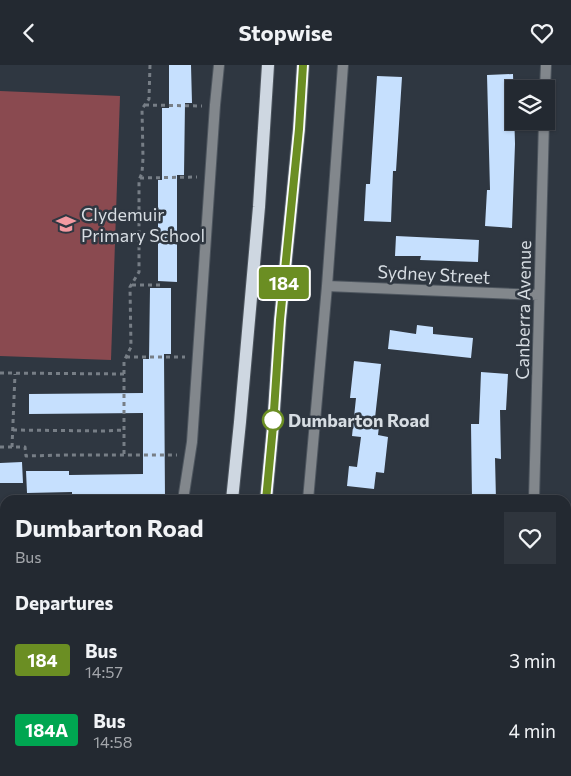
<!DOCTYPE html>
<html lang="en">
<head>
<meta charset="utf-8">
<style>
  body { margin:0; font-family:Commissioner,sans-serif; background:#2f353d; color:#f1f3f6; height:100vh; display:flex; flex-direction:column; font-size:19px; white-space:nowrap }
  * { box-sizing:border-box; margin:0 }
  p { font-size:16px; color:#a3a6ab }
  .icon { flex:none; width:28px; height:28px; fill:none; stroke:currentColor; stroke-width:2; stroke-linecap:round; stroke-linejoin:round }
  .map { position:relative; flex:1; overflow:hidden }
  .side { position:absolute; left:0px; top:430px; width:571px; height:281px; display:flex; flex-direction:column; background:#232931; border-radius:15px 15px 0 0; box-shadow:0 1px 4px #0004,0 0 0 1px #40454d }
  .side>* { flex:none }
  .badge { padding:0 10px; border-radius:4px; font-size:18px; line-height:32px }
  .tools { position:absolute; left:505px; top:15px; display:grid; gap:10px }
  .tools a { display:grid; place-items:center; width:50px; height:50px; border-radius:0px; background:#232931; box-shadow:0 1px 4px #0004,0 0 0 1px #40454d; font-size:25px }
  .map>.badge { position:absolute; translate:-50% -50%; box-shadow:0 0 0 2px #fff }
  h2 { padding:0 15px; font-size:19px; line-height:45px }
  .round { display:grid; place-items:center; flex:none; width:52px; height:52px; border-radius:0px; background:#2f353d }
  .overview { display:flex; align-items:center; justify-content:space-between; height:85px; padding:0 15px }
  h1 { font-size:24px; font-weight:700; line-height:38px }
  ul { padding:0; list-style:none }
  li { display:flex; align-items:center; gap:15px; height:70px; padding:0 15px }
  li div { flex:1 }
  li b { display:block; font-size:19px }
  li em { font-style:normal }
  li .badge { min-width:55px; font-weight:700; text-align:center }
  header { display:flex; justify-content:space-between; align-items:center; height:65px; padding:0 15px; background:#232931; font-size:22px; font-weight:700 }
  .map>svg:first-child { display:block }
  .green { fill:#8a4a50 }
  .forest { fill:#a74955 }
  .building { fill:#c6e0fe }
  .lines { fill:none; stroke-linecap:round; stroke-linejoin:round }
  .minor-casing { stroke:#4d555e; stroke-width:12 }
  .tertiary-casing { stroke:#4d555e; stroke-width:12 }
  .primary-casing { stroke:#4d555e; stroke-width:14 }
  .path { stroke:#777e86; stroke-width:3; stroke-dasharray:4 4; stroke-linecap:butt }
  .minor { stroke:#82878c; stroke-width:10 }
  .tertiary { stroke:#82878c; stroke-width:10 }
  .primary { stroke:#ced7e1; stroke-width:12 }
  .line-casing { stroke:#fff; stroke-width:11 }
  .line { stroke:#6b8e23; stroke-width:8 }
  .stop-dot { fill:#fff; stroke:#6b8e23; stroke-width:2.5 }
  .labels { text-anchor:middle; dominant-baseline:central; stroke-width:5; stroke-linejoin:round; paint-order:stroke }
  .poi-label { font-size:18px; fill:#d7dde3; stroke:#2f3741; text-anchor:start }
  .street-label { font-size:18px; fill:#d7dde3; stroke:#2f3741 }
  .stop-label { font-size:18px; font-weight:bold; fill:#d7dde3; stroke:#2f3741; text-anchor:start }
</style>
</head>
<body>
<header><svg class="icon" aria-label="back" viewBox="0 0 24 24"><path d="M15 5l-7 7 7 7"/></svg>Stopwise<svg class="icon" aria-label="heart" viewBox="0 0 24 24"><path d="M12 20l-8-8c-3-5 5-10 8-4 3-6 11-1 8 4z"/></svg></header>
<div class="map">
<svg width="571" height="711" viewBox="0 0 571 711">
  <rect width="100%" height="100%" fill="#2f3741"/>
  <path class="green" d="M0 26 120 31 111 295 0 291Z"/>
  <path class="forest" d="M571 706V711H504Z"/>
  <path class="building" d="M169 0H191L192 38H185L184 110H177V217L158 216V115H162V43H169Z
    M513 9 515 79 512 163 485 161 487 125H490L487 10Z
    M377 11 402 12 396 106H393L391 157 364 156 366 119H370Z
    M396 171 479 175 478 197 420 195 421 191H395Z
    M150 223H171V289H164L165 435H72V427L27 428 26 406H69V410L143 409V348L29 349V329L143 328V294H149Z
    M417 260 433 262V269L473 273 471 293 388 284 390 265 416 269Z
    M354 296 381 299 375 353H380L378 370 388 372 384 408 376 407 374 424 347 421 349 401 357 402 361 372 352 371 356 333H350Z
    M481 307 508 309 506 345H500L501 394 495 393 496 435H472L471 359H479Z
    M22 397 23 418H0V398Z"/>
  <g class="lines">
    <defs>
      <path id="minor" d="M545 24 546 0
        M327 221 539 230
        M183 435 192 377 215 40 219 0
        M308 435 327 221 343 0
        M534 435 544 56
        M0 449H5
        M0 695H5
        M54 711 56 706"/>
      <path id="tertiary" d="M566 680 571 679
        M260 706H289"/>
      <path id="primary" d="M232 435 240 357 259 142 268 0
        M266 435 273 361 280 255 299 64 303 0
        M209 711V706
        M238 711V706"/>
    </defs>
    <use href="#minor" class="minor-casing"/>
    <use href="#tertiary" class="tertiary-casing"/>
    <use href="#primary" class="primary-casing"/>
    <path class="path" d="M145 40 202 41
      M140 113 197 112
      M132 220H164
      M126 292H185
      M0 308 124 309V390
      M124 309V296L131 282 130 222 139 207V115L142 108 143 93 142 44 149 34 150 0
      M13 365 104 366 124 365
      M0 382H25L26 391 67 390H177
      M12 382 15 309
      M149 711 156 706"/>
    <use href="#minor" class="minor"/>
    <use href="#tertiary" class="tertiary"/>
    <use href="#primary" class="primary"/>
  </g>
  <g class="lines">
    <defs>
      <path id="line" d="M266 435 273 361 280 255 299 64 303 0"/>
    </defs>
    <use href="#line" class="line-casing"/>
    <use href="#line" class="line"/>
  </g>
  <defs>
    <symbol id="school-bare" viewBox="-9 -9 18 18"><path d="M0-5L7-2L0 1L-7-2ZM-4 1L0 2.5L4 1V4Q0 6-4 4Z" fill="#f49aa1" stroke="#2f3741" stroke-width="2.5" paint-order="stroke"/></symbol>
  </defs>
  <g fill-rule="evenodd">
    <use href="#school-bare" x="52" y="145" width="28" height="28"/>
  </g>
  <circle class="stop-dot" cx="273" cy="355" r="10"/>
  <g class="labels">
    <g class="poi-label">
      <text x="81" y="149">Clydemuir<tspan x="81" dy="21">Primary School</tspan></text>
    </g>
    <g class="street-label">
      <text transform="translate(434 209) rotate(3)">Sydney Street</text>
      <text transform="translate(523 245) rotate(-89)">Canberra Avenue</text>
    </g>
    <g class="stop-label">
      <text x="288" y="355">Dumbarton Road</text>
    </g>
  </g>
</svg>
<div class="tools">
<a><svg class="icon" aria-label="layers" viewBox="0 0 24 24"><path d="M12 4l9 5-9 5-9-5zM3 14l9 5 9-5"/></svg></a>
</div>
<b class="badge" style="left:284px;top:218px;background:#6b8e23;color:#fff">184</b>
<section class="side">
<div class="overview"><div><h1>Dumbarton Road</h1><p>Bus</p></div><a class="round"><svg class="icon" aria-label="heart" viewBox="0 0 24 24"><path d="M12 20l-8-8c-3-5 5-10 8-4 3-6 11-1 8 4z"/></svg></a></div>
<h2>Departures</h2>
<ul>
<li><span class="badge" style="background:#6b8e23;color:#fff">184</span><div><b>Bus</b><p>14:57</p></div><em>3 min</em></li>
<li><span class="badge" style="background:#00a651;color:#fff">184A</span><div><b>Bus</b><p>14:58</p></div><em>4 min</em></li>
</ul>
</section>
</div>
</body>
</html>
